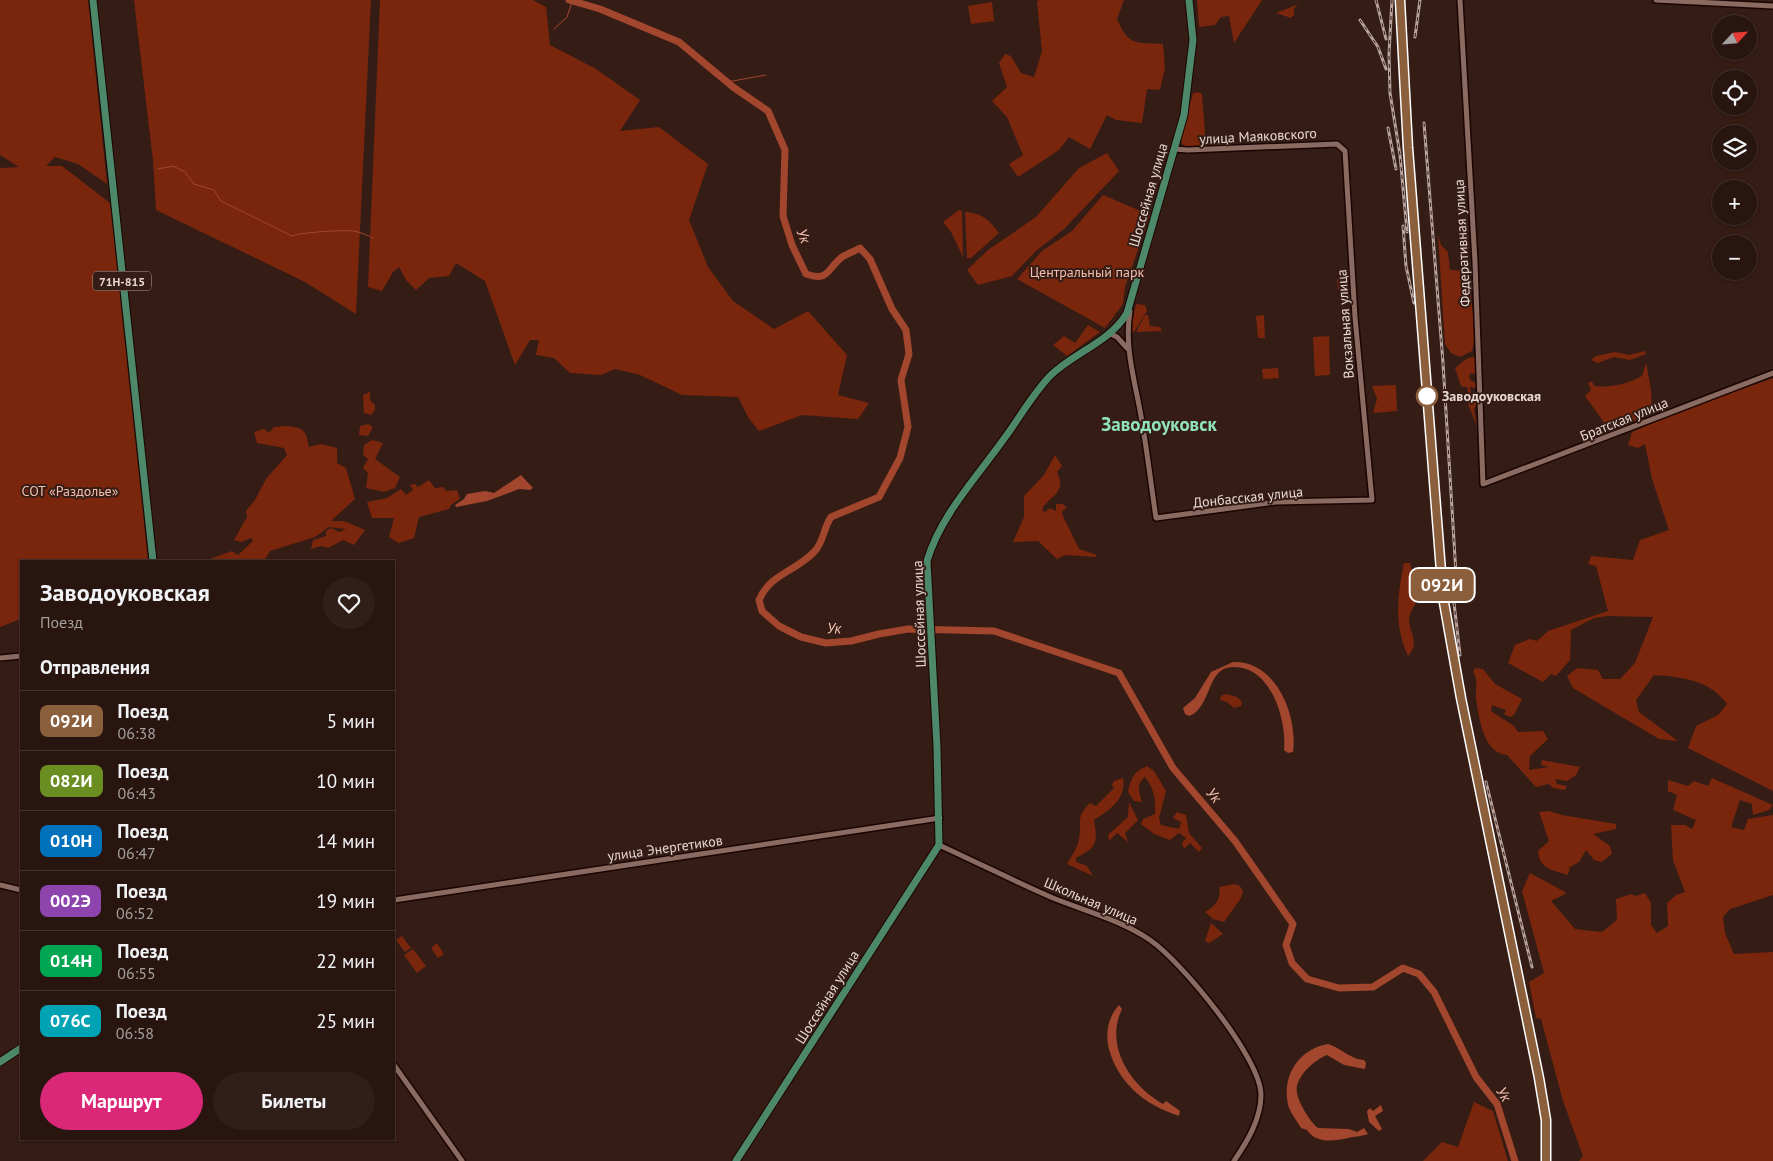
<!DOCTYPE html>
<html lang="ru">
<head>
<meta charset="utf-8">
<style>
  body { margin:0; font-family:"PT Sans",sans-serif; background:#301e19; color:#f1f3f6; height:100vh; display:flex; flex-direction:column; font-size:19px; white-space:nowrap }
  * { box-sizing:border-box; margin:0 }
  p { font-size:16px; color:#a59f9f }
  .icon { flex:none; width:28px; height:28px; fill:none; stroke:currentColor; stroke-width:2; stroke-linecap:round; stroke-linejoin:round }
  .map { position:relative; flex:1; overflow:hidden }
  .side { position:absolute; left:20px; top:560px; width:375px; height:580px; display:flex; flex-direction:column; background:#281510; border-radius:0px; box-shadow:0 1px 4px #0004,0 0 0 1px #443430 }
  .side>* { flex:none }
  .badge { padding:0 10px; border-radius:8px; font-size:18px; line-height:32px }
  .needle { width:32px; rotate:64deg }
  .fabs { position:absolute; left:1712px; top:15px; display:grid; gap:10px }
  .fabs a { display:grid; place-items:center; width:45px; height:45px; border-radius:50%; background:#281510; box-shadow:0 1px 4px #0004,0 0 0 1px #443430; font-size:25px }
  .map>.badge { position:absolute; translate:-50% -50%; box-shadow:0 0 0 2px #fff }
  h2 { padding:0 20px; font-size:19px; line-height:45px }
  .round { display:grid; place-items:center; flex:none; width:52px; height:52px; border-radius:26px; background:#301e19 }
  .summary { display:flex; align-items:center; justify-content:space-between; height:85px; padding:0 20px }
  h1 { font-size:24px; font-weight:800; line-height:38px }
  .button { display:flex; gap:10px; margin-top:auto; padding:10px 20px }
  .button a { flex:1; height:58px; border-radius:30px; background:#db2777; color:#fff; font-size:20px; font-weight:800; line-height:58px; text-align:center }
  .button a+a { background:#301e19; color:#f1f3f6 }
  ul { padding:0; list-style:none }
  li { display:flex; align-items:center; gap:15px; height:60px; padding:0 20px; border-top:1px solid #443430 }
  li div { flex:1 }
  li b { display:block; font-size:19px }
  li em { font-style:normal }
  li .badge { min-width:55px; font-weight:700; text-align:center }
  .map>svg:first-child { display:block }
  .green { fill:#79260d }
  .water { fill:#a2462d }
  .lines { fill:none; stroke-linecap:round; stroke-linejoin:round }
  .stream { stroke:#a2462d; stroke-width:1 }
  .river { stroke:#a2462d; stroke-width:7 }
  .minor-casing { stroke:#1b0502; stroke-width:8 }
  .major-casing { stroke:#1b0502; stroke-width:9 }
  .minor { stroke:#8a6b62; stroke-width:5 }
  .major { stroke:#4c8869; stroke-width:7 }
  .rail-casing { stroke:#b8a49f; stroke-width:3 }
  .rail { stroke:#351c15; stroke-width:1; stroke-dasharray:4; stroke-linecap:butt }
  .line-casing { stroke:#fff; stroke-width:11 }
  .line { stroke:#8b5e3c; stroke-width:8 }
  .stop-dot { fill:#fff; stroke:#8b5e3c; stroke-width:2.5 }
  .labels { text-anchor:middle; dominant-baseline:central; stroke-width:4; stroke-linejoin:round; paint-order:stroke }
  .shield { fill:#351c15; stroke:#b39f99; stroke-width:1 }
  .shield-label { font-size:12px; font-weight:bold; fill:#e9d7d2 }
  .street-label { font-size:14px; fill:#e9d7d2; stroke:#351c15 }
  .park-label { font-size:14px; fill:#f2bfb0; stroke:#351c15 }
  .stop-label { font-size:14px; font-weight:bold; fill:#e9d7d2; stroke:#351c15; text-anchor:start }
  .water-label { font-size:15px; font-style:italic; fill:#f5c2b3; stroke:#351c15 }
  .district-label { font-size:19px; font-weight:bold; fill:#8fe2ba; stroke:#351c15 }
</style>
</head>
<body>
<div class="map">
<svg width="1773" height="1161" viewBox="0 0 1773 1161">
  <rect width="100%" height="100%" fill="#351c15"/>
  <path class="green" d="M0 0H88L107 184 78 164 55 157 46 166H62L110 203 148 561H21V619L0 627V168L19 167 0 155Z
    M134 0H371L356 314 305 282 156 210 153 161Z
    M380 0H533L546 7 550 45 596 69 640 100 620 131 659 127 708 164 689 220 708 267 733 301 774 329 808 311 847 355 838 395 869 403 858 419 802 415 759 431 748 417 738 397 682 395 640 375 615 369 601 375 570 373 554 358 536 355 539 340H530L515 365 485 281 456 263 449 276 429 278 416 290 406 280 399 267 393 272 382 291 368 287Z
    M1039 0H1124L1117 19C1129 47 1136 42 1163 44L1165 68 1160 90 1147 89 1142 123 1116 120 1107 115 1090 149 1069 137 1059 150 1018 177 1009 164 1023 155 1007 117 992 101 1007 87 999 63 1005 54 1011 56 1021 73 1034 77 1042 51 1037 2Z
    M1197 0H1262L1234 43 1229 16 1221 17 1215 25 1199 27Z
    M992 2 994 21 971 24 968 6Z
    M1299 4 1294 8V15L1291 18 1276 13Z
    M1198 92 1202 94 1206 147 1187 148 1182 144 1181 138 1193 93Z
    M1107 153 1119 171 1064 229 1036 251 1012 276 978 285 967 270 988 250 1036 217 1079 168Z
    M1103 195 1150 215 1125 287 1123 304 1105 328 1017 279 1042 251 1072 231Z
    M959 210 962 211 963 257 951 232 943 222Z
    M965 212C983 213 989 220 999 233L971 258H967Z
    M1438 235 1441 245 1448 252 1450 270 1469 271C1469 294 1478 330 1472 351L1460 357 1451 353 1445 344Z
    M1337 279H1347L1348 286 1344 287H1348V290H1338Z
    M1136 304 1145 305 1147 311 1134 332H1130Z
    M1145 315H1148L1150 326 1160 327 1162 331 1136 332Z
    M1264 315 1265 338H1258L1256 316Z
    M1088 325 1100 332 1067 356 1053 345 1064 336 1075 343Z
    M1329 336 1330 375 1315 376 1313 337Z
    M1645 351 1646 354 1630 360 1614 357 1598 363 1591 360 1596 356 1615 352 1629 355Z
    M1476 356 1475 374 1471 373 1469 376 1470 380 1476 383V388L1470 387 1471 394 1478 399 1474 410 1478 429 1467 401 1468 388 1461 386 1455 368 1466 359Z
    M1646 363C1649 378 1654 398 1650 413L1611 432 1585 396 1591 390 1588 383 1592 381 1594 386C1610 388 1628 384 1642 376Z
    M1278 368 1279 378 1263 379 1262 369Z
    M1773 378V791L1688 748 1696 726 1718 715 1727 704C1710 680 1682 677 1654 675L1636 700 1639 712 1678 741 1659 739 1573 688 1567 676 1577 668 1598 670 1603 679H1620L1635 663 1653 617 1608 616 1594 618 1571 630 1570 660 1556 676 1551 674 1543 682 1508 663 1515 645 1530 639 1537 641 1548 631 1608 611 1596 566 1588 564 1591 556 1633 560 1640 540 1669 530 1652 479 1645 444 1638 448 1628 445 1632 432 1685 409Z
    M1396 385 1397 411 1373 413 1377 399 1372 386Z
    M370 392V400L375 405V410L371 415 364 413 363 395Z
    M368 424 373 427 368 436 359 435 360 426Z
    M287 426C304 428 306 430 309 447L321 444 337 448V463L346 468 355 499 331 521H344L365 530 354 545 343 540 328 548 321 546 311 549 313 540 326 536V531L331 528 339 532 346 529 329 527 315 537 270 551 264 561H204L232 551 238 555 253 541 251 538 241 542 234 540 247 517 246 511 255 500 266 479 287 455 284 448 257 443 254 432 264 429 269 433 274 427Z
    M372 440 383 443 375 459 400 477 395 488 384 492 366 488 368 473 363 468 368 459 363 455 364 445Z
    M1055 455 1062 466 1057 472C1066 491 1054 494 1043 507V511L1045 512 1050 508 1056 511V504H1063L1067 508 1063 510 1062 514 1079 549 1097 555 1096 557 1065 555 1057 559 1038 541 1013 542 1024 517V496L1044 475Z
    M429 480 435 488 443 487 446 491 457 490 460 499 451 505 449 509 419 517 414 538 399 543 389 537 394 518H372L367 502 387 498 401 489 406 495 413 490 410 485 415 484 418 487Z
    M1404 563H1410C1413 575 1418 589 1416 602 1414 608 1409 613 1409 620 1410 635 1420 642 1408 656 1394 626 1397 595 1404 563Z
    M1475 668 1483 669 1495 684 1522 699 1514 715 1510 717 1504 714 1506 710 1492 705 1491 711 1514 726 1518 732 1543 731 1548 739 1530 756 1529 770 1549 767 1541 765 1542 760 1580 767 1576 775 1567 781 1555 779 1557 784 1567 786 1565 790 1553 788 1549 784 1536 787 1507 755C1483 753 1479 718 1476 698 1475 689 1479 680 1473 672Z
    M1226 694 1237 697 1242 702 1241 706 1234 708 1227 702 1220 700 1221 696Z
    M1147 766 1154 771 1166 791 1159 818 1161 825 1179 829 1181 822 1173 818 1177 812 1186 815 1189 833 1202 848 1199 852 1190 843 1184 849 1182 843 1186 838 1179 833 1170 840 1154 834 1141 824 1143 819 1155 814C1156 799 1154 789 1145 777 1136 784 1139 792 1142 802L1134 801 1128 792C1131 779 1133 772 1147 766Z
    M1123 778C1127 798 1110 810 1094 820 1098 843 1097 847 1076 858V862L1087 866 1093 876 1067 864C1071 857 1078 847 1079 839 1082 821 1075 818 1090 803L1096 806 1114 788 1112 785 1114 781Z
    M1712 778 1773 805 1769 810 1753 815 1752 804 1740 800 1731 827 1744 830 1748 819 1773 815V895L1730 909 1723 917 1725 933 1734 954 1773 952V1161H1579L1583 1156 1563 1101 1541 1019 1536 1018 1529 982 1544 973 1522 891 1530 873 1567 893 1551 901 1575 929 1602 932 1617 920 1616 899 1631 894 1636 896 1645 893 1651 903V925L1657 933 1668 926 1667 903 1676 895 1685 892 1673 860 1671 825H1685L1692 829 1696 820 1673 810 1677 795 1668 791V780L1688 786 1694 781 1708 786Z
    M1129 802 1138 820 1125 833 1128 842 1117 833 1109 841 1108 835 1128 817Z
    M1549 811 1562 815 1616 824V829L1593 834 1610 846 1612 854 1602 862 1594 860 1586 850 1579 862 1570 867 1568 875C1553 870 1539 869 1538 851L1549 841 1539 812Z
    M1235 884 1240 886 1243 891 1241 898 1224 922 1213 919 1205 912C1214 907 1222 900 1219 887Z
    M1211 923 1223 934 1209 943 1205 941Z
    M402 936 411 948 405 952 396 940Z
    M437 943 444 954 438 958 431 948Z
    M413 949 426 966 417 973 404 955Z
    M1474 1102 1493 1111 1508 1161H1423L1442 1142 1458 1147Z"/>
  <path class="water" d="M521 475 533 488 530 490 519 489 487 501 456 507 455 505 464 499 467 494 485 491 494 493Z
    M1233 662C1276 660 1298 716 1293 752L1288 753 1284 750C1287 720 1271 665 1232 667 1206 668 1212 708 1189 716L1185 714 1183 708 1195 698 1211 672Z
    M1119 1005 1122 1009C1104 1046 1131 1086 1163 1104L1166 1101 1180 1111 1179 1116C1145 1105 1118 1083 1109 1049 1105 1033 1108 1017 1119 1005Z
    M1328 1044C1341 1048 1350 1059 1364 1060L1366 1063 1365 1069 1344 1065 1327 1055C1315 1060 1300 1073 1297 1086 1294 1097 1310 1122 1318 1128L1349 1129 1357 1132 1364 1128 1368 1134C1360 1137 1355 1136 1348 1138 1334 1141 1316 1144 1307 1130L1301 1128C1297 1121 1292 1115 1289 1108 1280 1078 1298 1049 1328 1044Z
    M1381 1105 1383 1111 1375 1116 1382 1129 1379 1131 1369 1122 1367 1111 1370 1108 1373 1111Z"/>
  <g class="lines">
    <path class="stream" d="M554 29 567 17 572 2
      M727 82 766 75
      M158 169 173 166 185 172 194 184 214 190 221 201 292 236C304 232 340 230 353 231 360 232 367 235 373 238"/>
    <path class="river" d="M569 0 600 9 679 42 733 87 768 111 785 150 783 216 792 245 806 274C829 282 827 269 842 257 847 254 855 251 860 248L870 259 892 309 906 330 909 354 901 380 908 427 900 458 879 497 831 517C823 529 824 542 814 552 795 572 771 573 759 600L762 611 779 626 801 637 826 643 851 641 879 634 908 629 994 631 1119 673 1173 768 1235 841 1293 924 1286 945 1292 963 1307 979 1339 988 1373 987 1403 968 1419 974 1434 992 1476 1077 1497 1104 1515 1161"/>
    <defs>
      <path id="minor" d="M1460 0 1475 262 1483 484 1773 373
        M1656 0 1773 6
        M1130 311C1124 348 1135 381 1141 416 1147 450 1151 484 1156 518L1276 502 1372 500 1355 317 1345 151 1337 144 1188 150 1174 149
        M1109 333 1117 337 1127 348
        M0 658 21 656
        M939 845C976 862 1014 881 1053 898 1085 911 1121 920 1150 940 1181 961 1261 1058 1261 1095 1261 1119 1247 1142 1234 1161
        M0 885 21 890
        M394 900 940 818
        M394 1065 462 1161"/>
      <path id="major" d="M93 0 153 561
        M0 1062 21 1048
        M736 1161 939 845 937 747 927 561C941 514 978 476 1006 436 1020 417 1034 392 1051 375 1075 352 1110 342 1127 313L1184 115 1193 40 1189 0"/>
    </defs>
    <use href="#minor" class="minor-casing"/>
    <use href="#major" class="major-casing"/>
    <use href="#minor" class="minor"/>
    <use href="#major" class="major"/>
    <defs>
      <path id="rail" d="M1376 0 1386 39
        M1392 0 1389 54 1390 93 1400 155 1407 232
        M1400 0 1404 89 1443 597 1461 698 1539 1078 1546 1121V1161
        M1360 20 1378 47 1386 69
        M1415 37 1420 0
        M1424 123 1443 363 1456 574
        M1388 128 1396 169
        M1403 226 1406 266 1414 303
        M1454 603 1460 655
        M1486 782 1532 967"/>
    </defs>
    <use href="#rail" class="rail-casing"/>
    <use href="#rail" class="rail"/>
  </g>
  <g class="lines">
    <defs>
      <path id="line" d="M1400 0 1408 148 1443 597 1461 698 1539 1078 1546 1120V1161"/>
    </defs>
    <use href="#line" class="line-casing"/>
    <use href="#line" class="line"/>
  </g>
  <circle class="stop-dot" cx="1427" cy="396" r="10"/>
  <g class="labels">
    <rect class="shield" x="93" y="271.5" width="58" height="19" rx="4"/>
    <g class="shield-label">
      <text x="122" y="281">71Н-815</text>
    </g>
    <g class="street-label">
      <text transform="translate(1258 136) rotate(-3)">улица Маяковского</text>
      <text transform="translate(1148 195) rotate(-74)">Шоссейная улица</text>
      <text transform="translate(1462 243) rotate(-93)">Федеративная улица</text>
      <text transform="translate(1345 324) rotate(-94)">Вокзальная улица</text>
      <text transform="translate(1624 419) rotate(-22)">Братская улица</text>
      <text transform="translate(1248 497) rotate(-6)">Донбасская улица</text>
      <text transform="translate(919 614) rotate(-92)">Шоссейная улица</text>
      <text transform="translate(665 848) rotate(-8)">улица Энергетиков</text>
      <text transform="translate(1091 901) rotate(23)">Школьная улица</text>
      <text transform="translate(827 997) rotate(-58)">Шоссейная улица</text>
    </g>
    <g class="park-label">
      <text x="1087" y="272">Центральный парк</text>
      <text x="70" y="491">СОТ «Раздолье»</text>
    </g>
    <g class="stop-label">
      <text x="1442" y="396">Заводоуковская</text>
    </g>
    <g class="water-label">
      <text transform="translate(804 236) rotate(70)">Ук</text>
      <text transform="translate(834 628) rotate(1)">Ук</text>
      <text transform="translate(1214 795) rotate(50)">Ук</text>
      <text transform="translate(1504 1094) rotate(59)">Ук</text>
    </g>
    <g class="district-label">
      <text x="1159" y="424">Заводоуковск</text>
    </g>
  </g>
</svg>
<div class="fabs">
<a><svg class="needle" viewBox="-14 -14 28 28"><path d="M0-13l5 13h-10z" fill="#e53935"/><path d="M0 13l5-13h-10z" fill="#a59f9f"/></svg></a>
<a><svg class="icon" aria-label="locate" viewBox="0 0 24 24"><circle cx="12" cy="12" r="6"/><path d="M12 2v4M12 18v4M2 12h4M18 12h4"/></svg></a>
<a><svg class="icon" aria-label="layers" viewBox="0 0 24 24"><path d="M12 4l9 5-9 5-9-5zM3 14l9 5 9-5"/></svg></a>
<a>+</a>
<a>−</a>
</div>
<b class="badge" style="left:1442px;top:585px;background:#8b5e3c;color:#fff">092И</b>
<section class="side">
<div class="summary"><div><h1>Заводоуковская</h1><p>Поезд</p></div><a class="round"><svg class="icon" aria-label="heart" viewBox="0 0 24 24"><path d="M12 20l-8-8c-3-5 5-10 8-4 3-6 11-1 8 4z"/></svg></a></div>
<h2>Отправления</h2>
<ul>
<li><span class="badge" style="background:#8b5e3c;color:#fff">092И</span><div><b>Поезд</b><p>06:38</p></div><em>5 мин</em></li>
<li><span class="badge" style="background:#6b8e23;color:#fff">082И</span><div><b>Поезд</b><p>06:43</p></div><em>10 мин</em></li>
<li><span class="badge" style="background:#0072bc;color:#fff">010Н</span><div><b>Поезд</b><p>06:47</p></div><em>14 мин</em></li>
<li><span class="badge" style="background:#8e44ad;color:#fff">002Э</span><div><b>Поезд</b><p>06:52</p></div><em>19 мин</em></li>
<li><span class="badge" style="background:#00a651;color:#fff">014Н</span><div><b>Поезд</b><p>06:55</p></div><em>22 мин</em></li>
<li><span class="badge" style="background:#00a3b4;color:#fff">076С</span><div><b>Поезд</b><p>06:58</p></div><em>25 мин</em></li>
</ul>
<div class="button"><a>Маршрут</a><a>Билеты</a></div>
</section>
</div>
</body>
</html>
